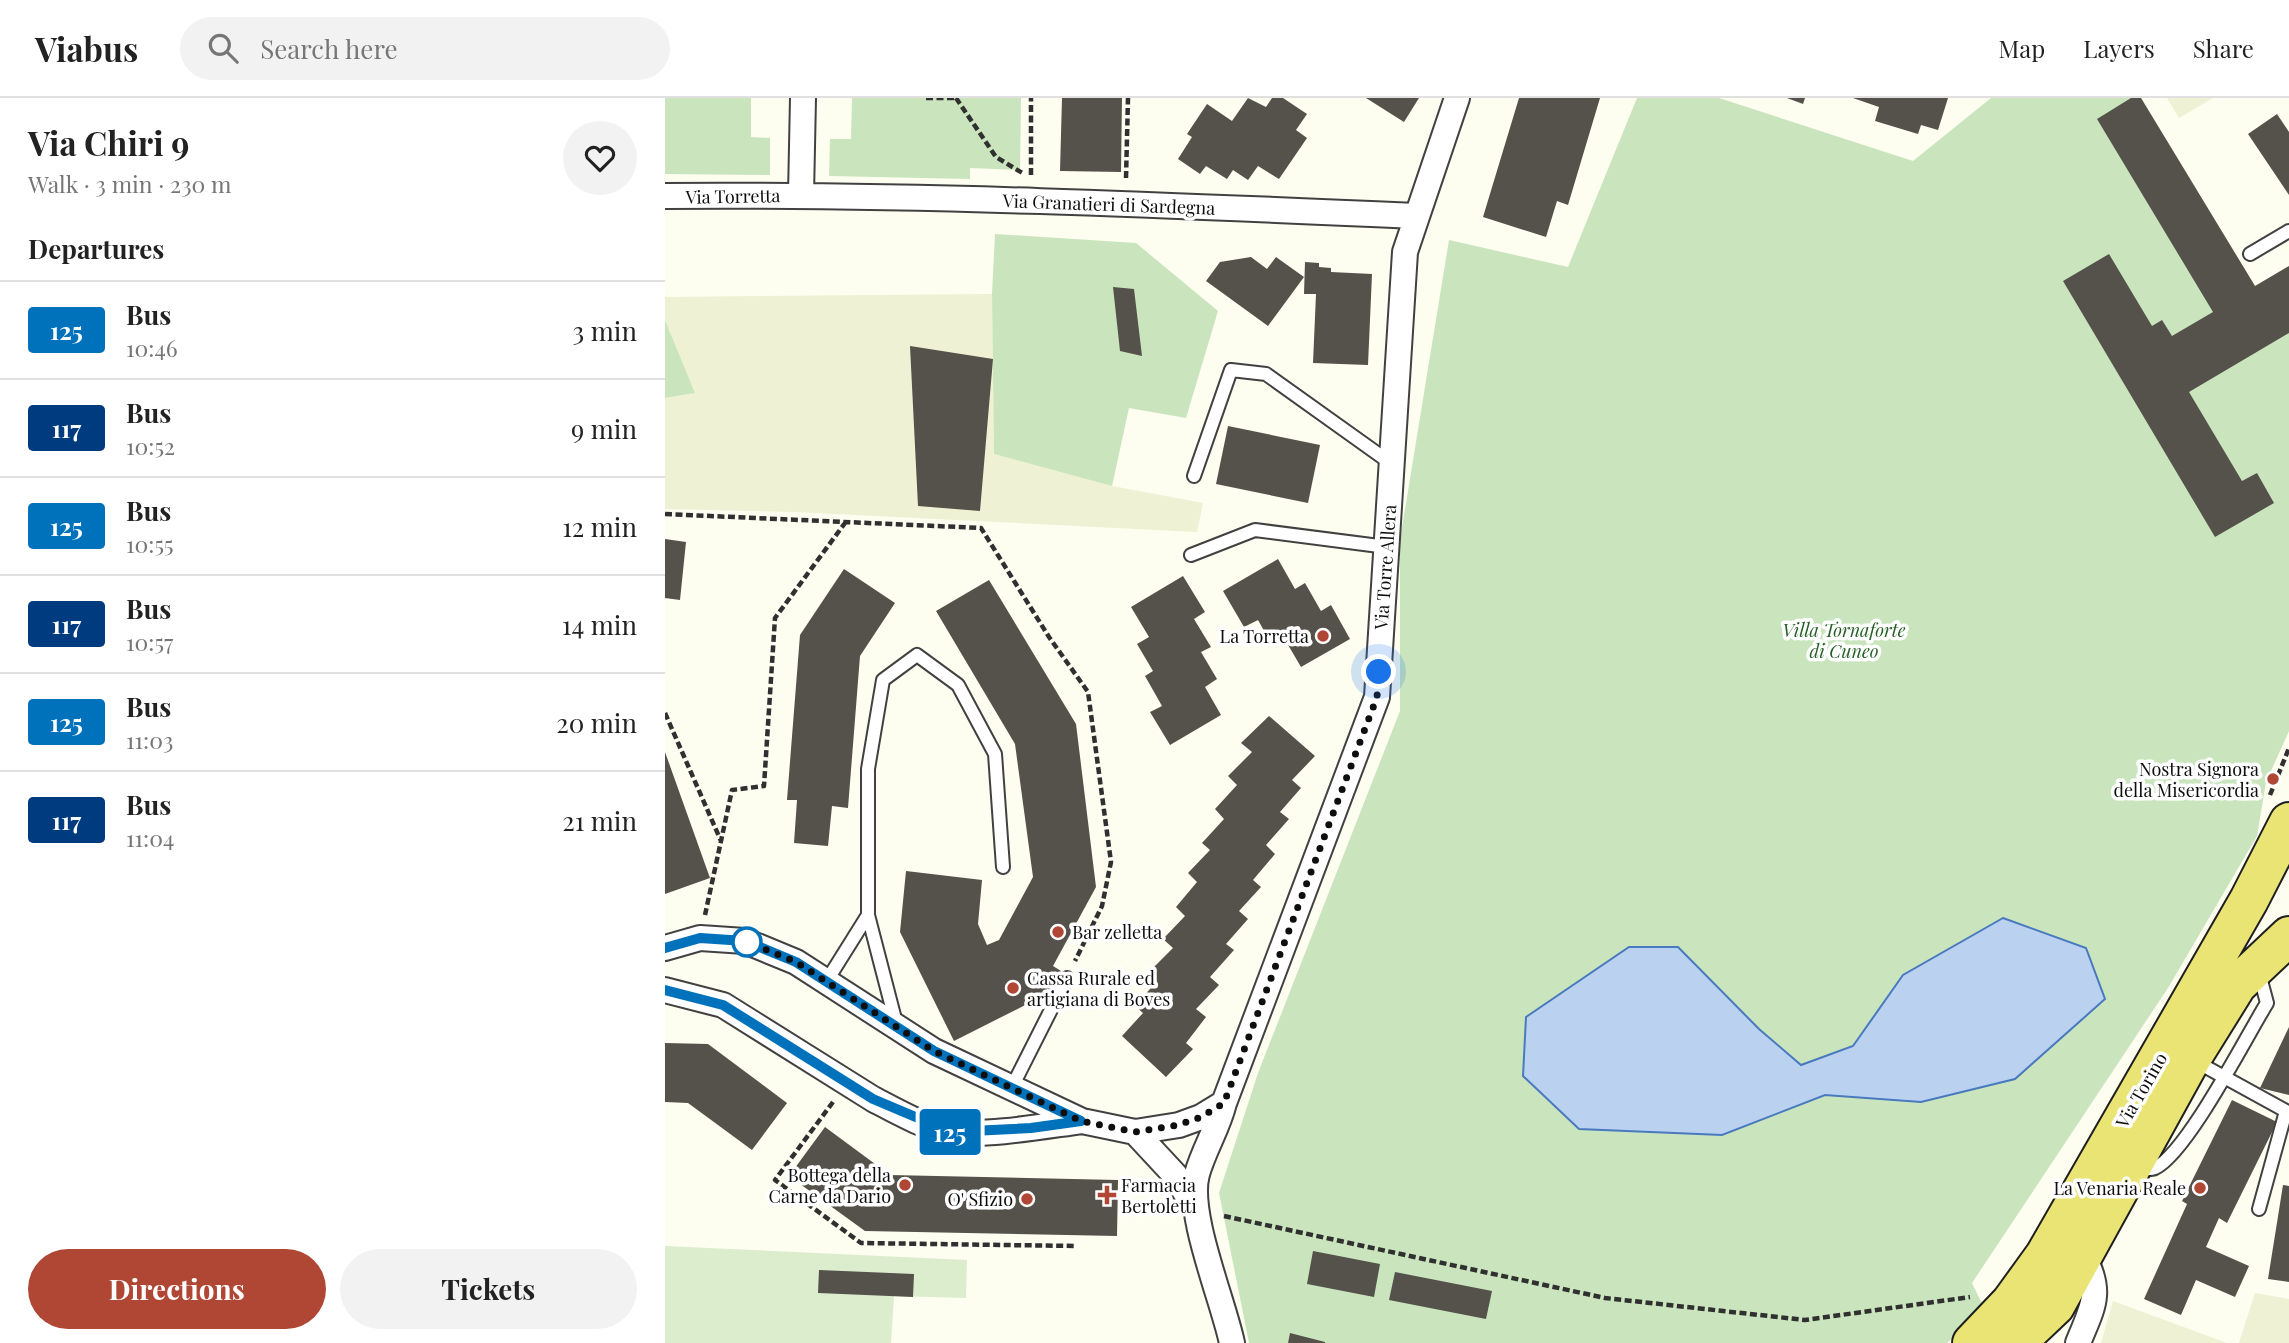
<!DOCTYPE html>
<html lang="en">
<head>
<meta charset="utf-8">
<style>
  body { margin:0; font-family:"Playfair Display",serif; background:#f2f2f2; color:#222; height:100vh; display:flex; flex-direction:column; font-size:26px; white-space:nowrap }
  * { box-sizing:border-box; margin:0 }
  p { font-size:23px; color:#767676 }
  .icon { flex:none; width:38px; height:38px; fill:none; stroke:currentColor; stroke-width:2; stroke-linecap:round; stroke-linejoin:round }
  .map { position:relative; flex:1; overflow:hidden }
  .sheet { display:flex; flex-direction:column; background:#fff; width:665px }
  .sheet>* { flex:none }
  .badge { padding:0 14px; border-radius:5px; font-size:24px; line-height:46px }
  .you { position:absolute; width:35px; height:35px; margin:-18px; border:5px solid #fff; border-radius:50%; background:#1a73e8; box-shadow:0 0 0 10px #1a73e833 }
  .map>.badge { position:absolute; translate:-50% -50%; box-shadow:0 0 0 4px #fff }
  h2 { padding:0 28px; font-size:26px; line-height:63px }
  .round { display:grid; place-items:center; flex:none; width:74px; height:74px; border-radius:37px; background:#f2f2f2 }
  .overview { display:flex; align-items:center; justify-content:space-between; height:119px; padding:0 28px }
  h1 { font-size:33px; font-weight:700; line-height:52px }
  .cta { display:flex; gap:14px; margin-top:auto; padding:14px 28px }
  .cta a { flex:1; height:80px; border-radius:42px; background:#b04634; color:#fff; font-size:28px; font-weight:700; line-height:80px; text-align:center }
  .cta a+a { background:#f2f2f2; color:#222 }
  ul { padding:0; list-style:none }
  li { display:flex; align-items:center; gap:21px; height:98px; padding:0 28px; border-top:2px solid #e0e0e0 }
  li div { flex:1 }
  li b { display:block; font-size:26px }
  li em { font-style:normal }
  li .badge { min-width:77px; font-weight:700; text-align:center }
  header { display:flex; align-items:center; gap:42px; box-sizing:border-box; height:98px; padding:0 35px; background:#fff; border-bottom:2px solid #e0e0e0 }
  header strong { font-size:33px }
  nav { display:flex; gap:38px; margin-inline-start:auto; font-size:24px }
  .search { width:490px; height:63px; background:#f2f2f2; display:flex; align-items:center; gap:18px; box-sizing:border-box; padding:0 24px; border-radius:38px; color:#767676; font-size:26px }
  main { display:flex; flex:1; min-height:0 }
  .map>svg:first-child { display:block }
  .farmland { fill:#eef1d3 }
  .green { fill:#cae5bd }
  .pitch { fill:#dcedce }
  .water { fill:#bad1f0; stroke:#4979bf; stroke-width:2 }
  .building { fill:#55514b }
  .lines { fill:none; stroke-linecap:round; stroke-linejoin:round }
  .lane-casing { stroke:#414141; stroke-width:16 }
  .street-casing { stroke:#414141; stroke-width:28 }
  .primary-casing { stroke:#1f1f1f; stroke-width:42 }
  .path { stroke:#303030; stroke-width:4.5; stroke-dasharray:7 3.5; stroke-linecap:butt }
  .lane { stroke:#fff; stroke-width:12 }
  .street { stroke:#fff; stroke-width:24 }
  .primary { stroke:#eae474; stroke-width:38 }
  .line-casing { stroke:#fff; stroke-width:16 }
  .line { stroke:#0072bc; stroke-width:10 }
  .walk { stroke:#0e0e0e; stroke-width:7; stroke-dasharray:0 12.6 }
  .poi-dot { fill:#b04634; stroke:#fff; stroke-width:2.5 }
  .stop-dot { fill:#fff; stroke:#0072bc; stroke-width:3.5 }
  .labels { text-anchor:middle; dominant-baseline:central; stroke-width:7; stroke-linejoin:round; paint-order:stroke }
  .street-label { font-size:18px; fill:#0e0e0e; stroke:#fff }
  .park-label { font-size:18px; font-style:italic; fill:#265f25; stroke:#fff }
  .poi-label { font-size:18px; fill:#0e0e0e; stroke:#fff; text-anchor:end }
</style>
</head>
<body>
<header>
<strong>Viabus</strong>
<div class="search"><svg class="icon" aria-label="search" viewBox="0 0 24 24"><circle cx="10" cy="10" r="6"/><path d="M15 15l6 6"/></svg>Search here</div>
<nav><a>Map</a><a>Layers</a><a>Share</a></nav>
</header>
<main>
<section class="sheet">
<div class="overview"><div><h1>Via Chiri 9</h1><p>Walk · 3 min · 230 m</p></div><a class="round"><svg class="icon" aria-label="heart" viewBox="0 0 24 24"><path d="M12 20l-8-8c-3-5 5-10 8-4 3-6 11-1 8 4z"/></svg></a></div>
<h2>Departures</h2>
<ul>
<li><span class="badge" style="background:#0072bc;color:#fff">125</span><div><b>Bus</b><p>10:46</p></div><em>3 min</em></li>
<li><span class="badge" style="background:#003b80;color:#fff">117</span><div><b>Bus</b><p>10:52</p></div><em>9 min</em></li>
<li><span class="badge" style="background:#0072bc;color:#fff">125</span><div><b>Bus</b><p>10:55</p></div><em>12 min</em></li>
<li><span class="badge" style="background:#003b80;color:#fff">117</span><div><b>Bus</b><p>10:57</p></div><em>14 min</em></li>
<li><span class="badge" style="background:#0072bc;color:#fff">125</span><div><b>Bus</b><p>11:03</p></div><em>20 min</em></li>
<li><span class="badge" style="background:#003b80;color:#fff">117</span><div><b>Bus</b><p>11:04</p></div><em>21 min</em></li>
</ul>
<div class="cta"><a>Directions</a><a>Tickets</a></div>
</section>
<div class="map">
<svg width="1624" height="1245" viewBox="0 0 1624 1245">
  <rect width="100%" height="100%" fill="#fdfdf0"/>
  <path class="farmland" d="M1502 0H1548L1514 20Z
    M327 196 329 356 447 388 538 405 532 434 129 414 0 411V300L30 295 0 222V199Z
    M1590 1195 1624 1201V1245H1574Z
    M1448 1203 1562 1245H1436Z"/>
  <path class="green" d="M0 0H86V39L105 40V77L0 76Z
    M187 0H356L355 72 305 70V81L164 78 165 41H186Z
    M972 0H1054L1248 63 1326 0H1476L1590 188 1624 221V633L1601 684 1592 738 1503 890 1307 1185 1320 1212 1282 1245H584L554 1095 593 975 735 613V442L784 142 903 169Z
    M330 136 471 145 553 213 521 320 464 310 447 388 329 356 327 196Z
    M0 222 30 295 0 300Z"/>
  <path class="pitch" d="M0 1148 302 1162 301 1200 229 1198 226 1245H0Z"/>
  <path class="water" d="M1338 820 1421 850 1440 901 1350 981 1256 1004 1160 997 1057 1037 914 1031 858 978 861 919 964 849H1013L1094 931 1136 967 1188 948 1238 877Z"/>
  <path class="building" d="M397 0H457L456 74 395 73Z
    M583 0 601 9 607 0H618L642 16 631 32 642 40 614 81 593 68 583 82 568 72 562 81 541 68 535 76 513 61 527 39 522 36 542 6 567 23Z
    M701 0H754L739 24Z
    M854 0H935L903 107 892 103 881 139 818 119Z
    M1122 0H1140L1138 6Z
    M1188 0H1283L1273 32 1256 27 1253 36 1210 23 1214 9Z
    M1466 0H1476L1590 188 1624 168V235L1524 294 1577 383 1592 375 1609 405 1550 439 1398 183 1444 156 1487 228 1497 222 1507 238 1548 214 1432 21Z
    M1612 16 1624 34V97L1583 36Z
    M586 159 602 171 611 159 639 179 603 228 541 183 555 164Z
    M640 164 654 165V169L666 170V174L707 176 703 267 648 265 651 196H639Z
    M448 189 469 191 477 258 455 253Z
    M245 248 328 261 315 413 253 408Z
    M563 328 655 347 643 405 551 386Z
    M0 441 21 444 15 502 0 500Z
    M613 461 630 491 640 485 656 513 666 507 685 541 636 569 619 540 607 547 593 522 579 529 558 493Z
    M179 471 230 505 195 558 183 710 167 708 163 748 129 745 132 702H122L135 537Z
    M518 478 540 514 529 521 546 549 536 554 552 581 540 589 556 617 505 647 485 614 497 608 480 578 488 573 472 546 484 539 466 509Z
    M324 482 411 626 431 789 388 868 396 873 384 895 289 943 235 834 241 773 317 782 313 826 322 847 334 842 368 779 350 646 271 513Z
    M604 618 650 658 627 682 636 690 615 714 624 721 601 747 610 756 588 782 596 789 574 813 583 821 561 846 569 852 545 879 554 887 531 911 541 919 521 945 528 951 501 979 457 938 478 915 470 908 492 883 483 875 508 850 498 841 520 818 511 809 532 784 523 775 545 752 537 745 559 721 550 711 572 687 563 678 587 654 576 645Z
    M0 654 45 780 0 796Z
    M1624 929V997L1595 990Z
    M0 945 43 946 122 1005 87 1052 23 1005 0 1004Z
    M1567 1002 1612 1024 1562 1125 1554 1120 1541 1149 1584 1168 1570 1199 1531 1182 1516 1217 1479 1201 1522 1106 1517 1103Z
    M160 1029 225 1077 453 1082 452 1138 200 1133 124 1078Z
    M1618 1087 1624 1088V1184L1603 1181Z
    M648 1153 715 1166 709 1199 642 1186Z
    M154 1172 249 1176 248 1199 153 1195Z
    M730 1174 827 1193 821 1221 724 1202Z
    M625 1235 660 1244V1245H623Z"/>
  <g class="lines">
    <defs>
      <path id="lane" d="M1585 156 1624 133
        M529 378 566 272 601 276 727 366
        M526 457 590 432 722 449
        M203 817 231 925
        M161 884 203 817V671L218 582 252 557 293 587 330 656 338 769
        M1530 963 1621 1013 1594 1111
        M347 989 402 880
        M1474 1072C1478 1071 1486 1072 1490 1070 1522 1055 1581 939 1602 905L1594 875"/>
      <path id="street" d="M136 97 138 0
        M0 98C251 96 501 107 751 118
        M0 850 35 840 80 843 131 864 269 953 417 1023 470 1034 514 1027 536 1019 559 1005
        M0 892 58 907 208 1001C229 1012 264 1032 287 1034 325 1038 379 1028 417 1023
        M470 1034 510 1077 531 1112
        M567 1245C558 1202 521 1115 532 1076 539 1051 553 1030 559 1005L712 599 740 154 792 0
        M1413 1245C1428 1208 1438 1195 1418 1157"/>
      <path id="primary" d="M1307 1245 1346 1204 1380 1157 1584 802 1624 724
        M1351 1245 1390 1208 1526 961 1572 887 1624 838"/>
    </defs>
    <use href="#lane" class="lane-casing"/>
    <use href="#street" class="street-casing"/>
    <use href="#primary" class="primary-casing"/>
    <path class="path" d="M261 0H291
      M291 0 331 59 359 76
      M366 77V0
      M461 80 463 0
      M0 416 316 430 384 539 423 594 446 764 437 808 410 863
      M0 615 56 743
      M1605 697 1624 650
      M40 817 67 692 99 688 110 520 180 425
      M168 1004 110 1082 196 1145 412 1148
      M559 1118 940 1200 1140 1222 1305 1199"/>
    <use href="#lane" class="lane"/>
    <use href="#street" class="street"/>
    <use href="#primary" class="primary"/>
  </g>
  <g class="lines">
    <defs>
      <path id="line" d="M0 850 35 840 80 843 131 864 269 953 416 1023 366 1030 286 1034 208 1001 58 907 0 892"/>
    </defs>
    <use href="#line" class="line-casing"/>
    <use href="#line" class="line"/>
    <path class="walk" d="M82 844 80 843 131 864 269 953 416 1023 470 1034 513 1027 536 1019 559 1005 712 599 714 574"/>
  </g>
  <g class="poi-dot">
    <circle cx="658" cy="538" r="7"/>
    <circle cx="1608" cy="681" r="7"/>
    <circle cx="393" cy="834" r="7"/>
    <circle cx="348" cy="890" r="7"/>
    <circle cx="240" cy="1087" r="7"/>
    <circle cx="1535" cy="1090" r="7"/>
    <path d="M438.5 1086.5h7v7h7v7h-7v7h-7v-7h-7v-7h7z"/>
    <circle cx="362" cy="1101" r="7"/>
  </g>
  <circle class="stop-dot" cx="82" cy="844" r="14"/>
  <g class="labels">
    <g class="street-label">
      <text transform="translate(68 98) rotate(-1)">Via Torretta</text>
      <text transform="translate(444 106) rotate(2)">Via Granatieri di Sardegna</text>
      <text transform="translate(720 469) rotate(-86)">Via Torre Allera</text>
      <text transform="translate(1476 992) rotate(-60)">Via Torino</text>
    </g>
    <g class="park-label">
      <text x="1179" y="532">Villa Tornaforte<tspan x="1179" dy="21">di Cuneo</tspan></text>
    </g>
    <g class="poi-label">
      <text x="644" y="538">La Torretta</text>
      <text x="1594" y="671">Nostra Signora<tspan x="1594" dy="21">della Misericordia</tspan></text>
      <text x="407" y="834" text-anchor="start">Bar zelletta</text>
      <text x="362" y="880" text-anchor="start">Cassa Rurale ed<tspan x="362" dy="21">artigiana di Boves</tspan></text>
      <text x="226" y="1077">Bottega della<tspan x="226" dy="21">Carne da Dario</tspan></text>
      <text x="456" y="1087" text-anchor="start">Farmacia<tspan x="456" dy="21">Bertoletti</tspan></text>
      <text x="1521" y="1090">La Venaria Reale</text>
      <text x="348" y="1101">O' Sfizio</text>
    </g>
  </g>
</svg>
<div class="you" style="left:714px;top:574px"></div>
<b class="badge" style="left:285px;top:1034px;background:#0072bc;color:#fff">125</b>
</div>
</main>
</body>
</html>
